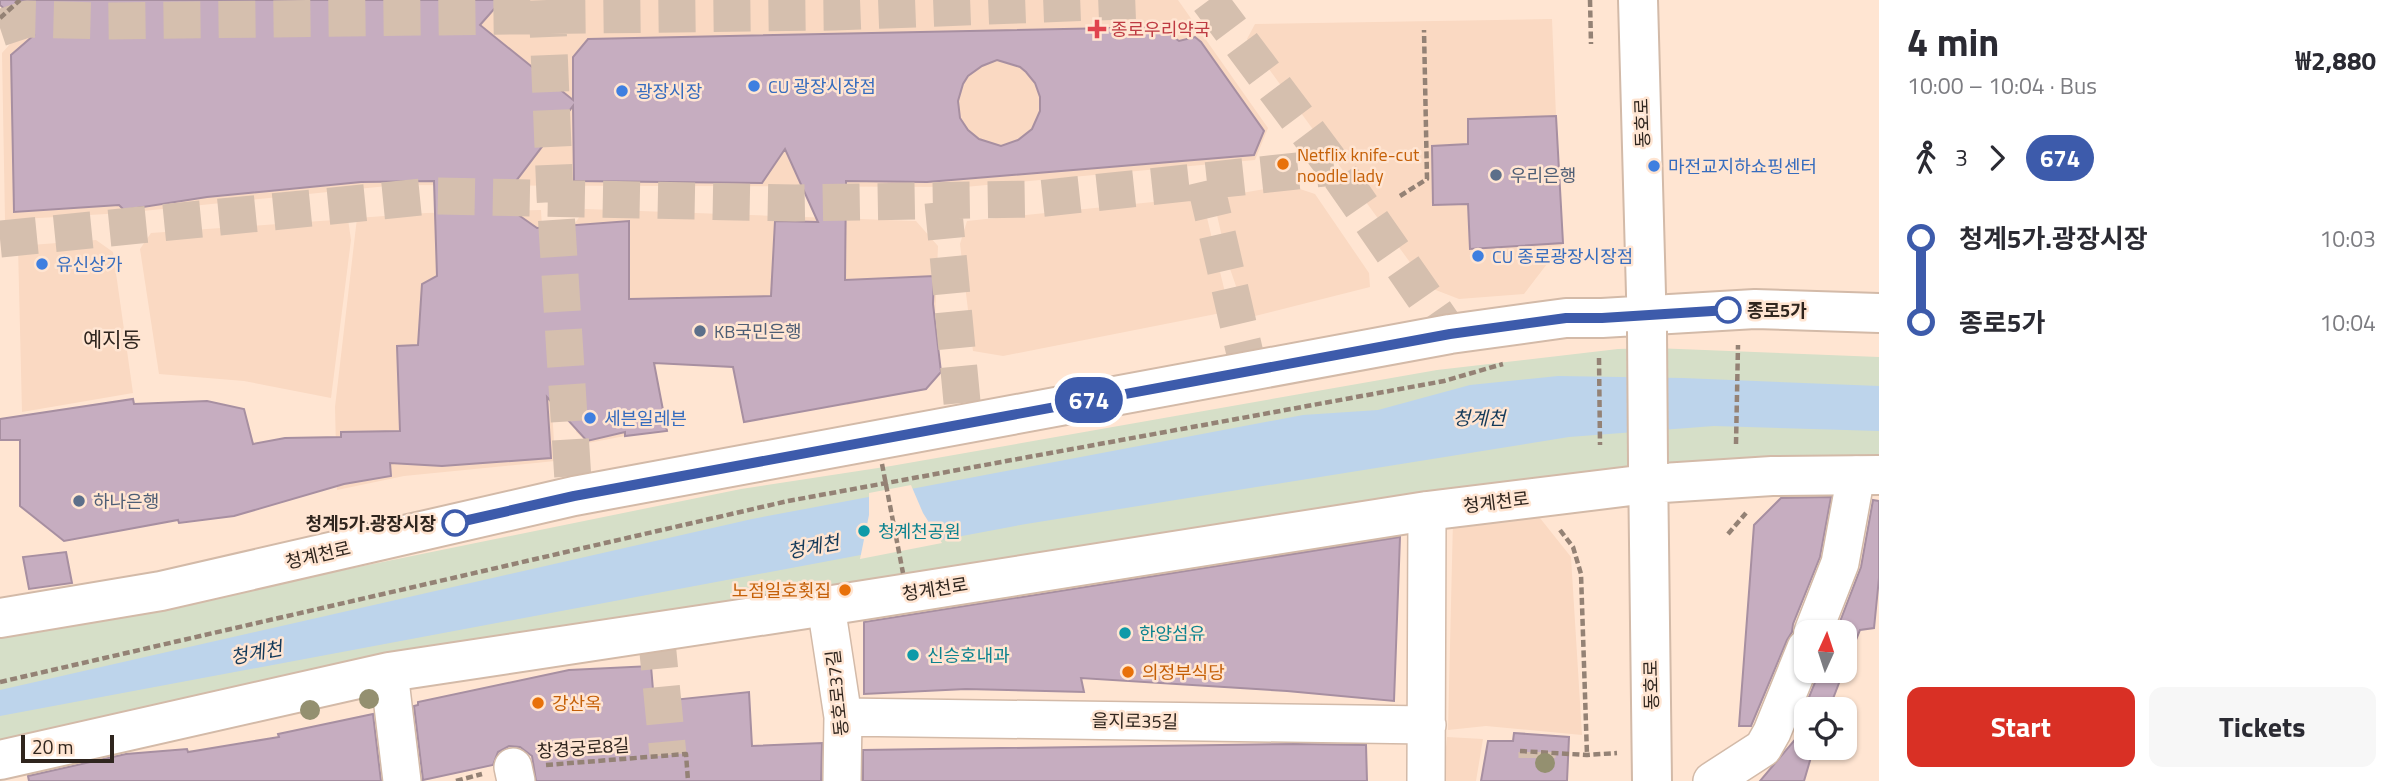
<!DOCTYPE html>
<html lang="en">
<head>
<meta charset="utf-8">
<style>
  body { margin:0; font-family:"Titillium Web","Noto Sans KR",sans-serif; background:#f7f7f7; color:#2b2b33; height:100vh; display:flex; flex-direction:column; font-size:26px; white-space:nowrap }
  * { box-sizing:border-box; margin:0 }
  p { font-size:23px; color:#7c7c81 }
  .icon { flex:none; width:38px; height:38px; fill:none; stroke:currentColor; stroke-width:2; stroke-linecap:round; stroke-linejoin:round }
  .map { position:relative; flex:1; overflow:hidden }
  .details { display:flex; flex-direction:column; background:#fff; width:525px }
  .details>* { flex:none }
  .badge { padding:0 14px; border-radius:23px; font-size:24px; line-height:46px }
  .needle { width:46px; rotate:3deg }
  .tools { position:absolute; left:1794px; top:620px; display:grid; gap:14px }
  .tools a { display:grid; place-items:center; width:63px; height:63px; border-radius:14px; background:#fff; box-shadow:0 2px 5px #0004; font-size:35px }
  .scale { position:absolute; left:21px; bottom:18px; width:93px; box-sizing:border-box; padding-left:7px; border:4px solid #2f251e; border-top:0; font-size:19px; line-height:24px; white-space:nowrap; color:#2f251e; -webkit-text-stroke:5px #ffe5d2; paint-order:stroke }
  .map>.badge { position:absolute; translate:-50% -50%; box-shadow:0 0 0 4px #fff }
  .legs { display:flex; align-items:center; gap:10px; height:77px; padding:0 28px; font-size:23px }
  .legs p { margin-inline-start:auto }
  .summary { display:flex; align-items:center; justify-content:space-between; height:119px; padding:0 28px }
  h1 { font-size:38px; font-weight:700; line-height:52px }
  .button { display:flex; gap:14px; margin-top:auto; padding:14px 28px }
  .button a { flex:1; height:80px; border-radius:14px; background:#d93025; color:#fff; font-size:28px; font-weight:700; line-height:80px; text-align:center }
  .button a+a { background:#f7f7f7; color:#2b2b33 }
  ul { padding:0 28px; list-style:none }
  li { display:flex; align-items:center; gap:24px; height:84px; font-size:26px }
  li i { display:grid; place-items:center; width:10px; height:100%; margin:0 9px; background:currentColor }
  li i::after { content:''; width:18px; height:18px; margin:-9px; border:5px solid; border-radius:50%; background:#fff }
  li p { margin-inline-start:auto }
  li:first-child i { background:linear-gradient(#0000 50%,currentColor 0) }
  li:last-child i { background:linear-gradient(currentColor 50%,#0000 0) }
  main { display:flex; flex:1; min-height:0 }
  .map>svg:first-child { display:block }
  .built { fill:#fad9c2 }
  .green { fill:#d6dfc8 }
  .water { fill:#bdd4eb }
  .pier { fill:#ffe5d2 }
  .building { fill:#c6adc0; stroke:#a78fa1; stroke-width:2; fill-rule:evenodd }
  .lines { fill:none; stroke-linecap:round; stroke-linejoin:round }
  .minor-tunnel { stroke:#d5bfae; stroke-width:37; stroke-dasharray:37 18; stroke-linecap:butt }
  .minor-casing { stroke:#d3baa8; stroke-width:40 }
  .major-casing { stroke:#d3baa8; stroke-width:42 }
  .path { stroke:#948275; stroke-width:4.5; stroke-dasharray:7 3.5; stroke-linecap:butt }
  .minor { stroke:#fff; stroke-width:37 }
  .major { stroke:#fff; stroke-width:38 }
  .major-bridge-casing { stroke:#d3baa8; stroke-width:42; stroke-linecap:butt }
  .path-bridge { stroke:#948275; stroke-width:4.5; stroke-dasharray:7 3.5; stroke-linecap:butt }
  .major-bridge { stroke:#fff; stroke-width:38 }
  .tree { fill:#949070 }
  .line-1-casing { stroke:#fff; stroke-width:16 }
  .line-1 { stroke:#3d5bab; stroke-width:10 }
  .health-dot { fill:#e0444e; stroke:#ffe5d2; stroke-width:2.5 }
  .shop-dot { fill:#3f7fe0; stroke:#ffe5d2; stroke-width:2.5 }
  .food-dot { fill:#e8710a; stroke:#ffe5d2; stroke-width:2.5 }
  .service-dot { fill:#5c6f8a; stroke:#ffe5d2; stroke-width:2.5 }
  .stop-1-dot { fill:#fff; stroke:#3d5bab; stroke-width:3.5 }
  .culture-dot { fill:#0f9aa8; stroke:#ffe5d2; stroke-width:2.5 }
  .labels { text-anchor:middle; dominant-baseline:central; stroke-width:5; stroke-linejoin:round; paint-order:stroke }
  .health-label { font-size:18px; fill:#be3a42; stroke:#ffe5d2; text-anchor:start }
  .shop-label { font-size:18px; fill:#366cbe; stroke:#ffe5d2; text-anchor:start }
  .street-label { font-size:18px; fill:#2f251e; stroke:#ffe5d2 }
  .food-label { font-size:18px; fill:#c56008; stroke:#ffe5d2; text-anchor:start }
  .service-label { font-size:18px; fill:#4e5e75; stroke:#ffe5d2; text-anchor:start }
  .stop-label { font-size:18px; font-weight:bold; fill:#2f251e; stroke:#ffe5d2; text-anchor:start }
  .culture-label { font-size:18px; fill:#0d838f; stroke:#ffe5d2; text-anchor:start }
  .water-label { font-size:19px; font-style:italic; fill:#133959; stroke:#ffe5d2 }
  .quarter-label { font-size:21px; fill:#2f251e; stroke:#ffe5d2 }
</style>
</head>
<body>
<main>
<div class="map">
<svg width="1879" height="781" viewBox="0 0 1879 781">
  <rect width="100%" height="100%" fill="#ffe5d2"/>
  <path class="built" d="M50 0H1178L1268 128 1255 160 965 187 397 185 123 213 5 220 2 53Z
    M1552 19 1556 116 1472 119 1468 126V143L1433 146V205L1468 204 1470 249 1563 243 1524 294 1459 299 1428 287 1247 39 1255 24Z
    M1288 185 1315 194 1369 273 1370 287 1247 318 1228 263 1213 198Z
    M1202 197 1229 309 1226 312 1003 356 973 351 960 244 967 221Z
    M585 209 916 221 938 246 935 319 941 372 926 389 847 405 841 370 767 369 768 296 631 299 621 364 625 436 588 443 576 432 573 226Z
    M541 210 555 461 404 476 337 490 335 407 357 218 426 213Z
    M348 219 351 240 331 398 244 381 159 374 140 249 151 233Z
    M96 240 113 252 133 393 22 412 18 246Z
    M1536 513 1571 557 1582 735 1486 726 1448 730 1453 520Z
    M1447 737 1483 739 1476 781H1443Z"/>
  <path class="green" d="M1654 348 1879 357V466L1717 460 1493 483 1363 502 0 743V635L162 607 741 489 891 466 1437 370 1618 349Z"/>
  <path class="water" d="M1558 376 1683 378 1879 386V431L1714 426 1569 437 1026 524 0 716V690L752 519 1303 415 1378 410 1470 385Z"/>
  <path class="pier" d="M911 485 923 513 942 543 860 559 869 515V493Z"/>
  <path class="building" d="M0 0H502L480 25 573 100V57L588 39 1160 27 1179 41 1195 37 1201 42 1264 131 1254 155 927 182 846 181 845 280 934 276 933 304 941 372 926 389 744 422 733 367 654 363 667 431 625 436V432L587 441 547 397 551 458 442 466 390 463 391 476 344 484 234 516 179 523 178 520 64 541 20 506V440H0V419L133 399 134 404 207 401 244 409 253 444 285 438 341 437V432L400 431 397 346 418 345 422 284 437 276 434 181 361 182 207 197 124 210 119 205 14 212 11 55 34 35 0 5ZM997 60 1020 67 1026 72 1035 83 1040 97V111L1032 129 1018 140 1001 146 979 139 968 130 960 118 958 101 963 84 968 76 982 66ZM573 106 574 181 762 183 785 149 818 222 775 221 771 296 629 299V221L537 228 500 202Z
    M1556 116 1563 243 1470 249 1468 204 1433 205 1432 146 1468 144V119Z
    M1831 497 1820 557 1793 624 1792 632 1787 640 1751 726H1739L1754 525 1781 498Z
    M1873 500 1879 501V578L1874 628 1860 630 1844 670V632H1836L1861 567Z
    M1400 537 1394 701 1287 691 1081 678 1084 692 966 689 864 694V622Z
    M66 552 72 583 29 589 23 557Z
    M651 666 654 702 749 692 752 746 822 743 821 781H536L532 756 520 747 509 746 498 752 493 765 423 780 414 706 418 705V702L569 670Z
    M1820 670H1844L1829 709H1806V747H1814L1804 781H1760L1804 729H1796Z
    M373 714 381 781H29L28 776 126 754 187 749 188 752 279 737 278 734Z
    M1514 733 1569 737 1567 781H1481L1488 741H1513Z
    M1296 744 1366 745 1367 781H863V750Z"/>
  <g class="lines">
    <path class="minor-tunnel" d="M547 0 555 196 574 496
      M1209 0 1334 167 1450 334
      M0 28 27 19 105 21 834 12 1148 0
      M1205 181 1249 371
      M943 202 964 423
      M0 239 432 196 795 203 1037 199 1334 167
      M656 632 668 755
      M1537 758V752"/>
    <defs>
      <path id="minor" d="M826 606 843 717 842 781
        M1813 632 1840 563 1856 475
        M389 672 402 781
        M843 717 1427 725
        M513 767 516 781
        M1426 781 1427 511
        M1712 781 1763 748 1772 732 1806 648"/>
      <path id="major" d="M1638 0 1647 331
        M1648 464 1652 781
        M0 618 161 591 574 496 1450 334 1566 318H1602L1755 309 1879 313
        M0 760 389 672 826 606 1427 511 1647 484 1772 476 1879 475"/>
    </defs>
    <use href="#minor" class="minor-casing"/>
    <use href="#major" class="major-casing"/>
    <path class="path" d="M1590 0 1591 44
      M0 18 20 0
      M1400 196 1427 179 1424 30
      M1599 358 1600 445
      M1736 444 1738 345
      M1560 530 1573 547 1581 574 1587 755
      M1728 534 1746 513
      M0 682 788 501 1444 381 1503 364
      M1520 751 1587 755 1617 753
      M546 765 686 754 688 781
      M456 781 482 774"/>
    <use href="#minor" class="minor"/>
    <use href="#major" class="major"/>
    <defs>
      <path id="major-bridge" d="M1647 331 1648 464"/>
    </defs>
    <use href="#major-bridge" class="major-bridge-casing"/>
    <path class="path-bridge" d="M882 464 903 573"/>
    <use href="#major-bridge" class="major-bridge"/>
  </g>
  <g class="tree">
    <circle cx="369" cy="699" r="10"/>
    <circle cx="310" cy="710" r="10"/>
    <circle cx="1545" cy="763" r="10"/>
  </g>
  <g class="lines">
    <defs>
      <path id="line-1" d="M455 523 574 496 1450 334 1566 318H1602L1728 310"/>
    </defs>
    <use href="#line-1" class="line-1-casing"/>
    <use href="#line-1" class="line-1"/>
  </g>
  <path class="health-dot" d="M1093.5 18.5h7v7h7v7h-7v7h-7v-7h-7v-7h7z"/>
  <g class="shop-dot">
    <circle cx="754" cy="86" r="7"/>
    <circle cx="622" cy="91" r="7"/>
    <circle cx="1654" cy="166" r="7"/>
    <circle cx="1478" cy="256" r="7"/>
    <circle cx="42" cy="264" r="7"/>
    <circle cx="590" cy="418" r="7"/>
  </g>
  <g class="food-dot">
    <circle cx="1283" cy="164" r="7"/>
    <circle cx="845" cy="590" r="7"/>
    <circle cx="1128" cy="672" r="7"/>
    <circle cx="538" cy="703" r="7"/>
  </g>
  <g class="service-dot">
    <circle cx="1496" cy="175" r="7"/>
    <circle cx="700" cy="331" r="7"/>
    <circle cx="79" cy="501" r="7"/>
  </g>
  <g class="stop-1-dot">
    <circle cx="1728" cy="310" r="12"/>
    <circle cx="455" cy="523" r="12"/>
  </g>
  <g class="culture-dot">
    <circle cx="864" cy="531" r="7"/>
    <circle cx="1125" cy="633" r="7"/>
    <circle cx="913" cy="655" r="7"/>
  </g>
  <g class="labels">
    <g class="health-label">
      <text x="1111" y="29">종로우리약국</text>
    </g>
    <g class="shop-label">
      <text x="768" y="86">CU 광장시장점</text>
      <text x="636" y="91">광장시장</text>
      <text x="1668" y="166">마전교지하쇼핑센터</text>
      <text x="1492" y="256">CU 종로광장시장점</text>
      <text x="56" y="264">유신상가</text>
      <text x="604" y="418">세븐일레븐</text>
    </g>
    <g class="street-label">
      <text transform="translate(1642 123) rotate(-92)">동호로</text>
      <text transform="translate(1496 502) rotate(-7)">청계천로</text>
      <text transform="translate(318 555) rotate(-13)">청계천로</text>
      <text transform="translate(935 589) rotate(-9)">청계천로</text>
      <text transform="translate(1651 685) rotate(-91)">동호로</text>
      <text transform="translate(837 693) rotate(-96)">동호로37길</text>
      <text transform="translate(1135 721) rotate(1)">을지로35길</text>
      <text transform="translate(583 748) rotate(-4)">창경궁로8길</text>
    </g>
    <g class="food-label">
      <text x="1297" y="154">Netflix knife-cut<tspan x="1297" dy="21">noodle lady</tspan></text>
      <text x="831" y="590" text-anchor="end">노점일호횟집</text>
      <text x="1142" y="672">의정부식당</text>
      <text x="552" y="703">강산옥</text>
    </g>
    <g class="service-label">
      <text x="1510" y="175">우리은행</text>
      <text x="714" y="331">KB국민은행</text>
      <text x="93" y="501">하나은행</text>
    </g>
    <g class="stop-label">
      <text x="1747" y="310">종로5가</text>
      <text x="436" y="523" text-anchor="end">청계5가.광장시장</text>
    </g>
    <g class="culture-label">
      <text x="878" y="531">청계천공원</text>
      <text x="1139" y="633">한양섬유</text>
      <text x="927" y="655">신승호내과</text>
    </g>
    <g class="water-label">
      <text x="1479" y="417">청계천</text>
      <text transform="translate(813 546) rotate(-11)">청계천</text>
      <text transform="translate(256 652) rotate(-11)">청계천</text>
    </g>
    <g class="quarter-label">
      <text x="112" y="339">예지동</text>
    </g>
  </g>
</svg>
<div class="tools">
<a><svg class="needle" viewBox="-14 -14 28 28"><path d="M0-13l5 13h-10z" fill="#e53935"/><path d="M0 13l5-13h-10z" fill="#7c7c81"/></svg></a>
<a><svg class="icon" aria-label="locate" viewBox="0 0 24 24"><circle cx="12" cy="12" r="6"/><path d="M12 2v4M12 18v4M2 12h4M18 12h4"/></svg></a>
</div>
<div class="scale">20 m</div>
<b class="badge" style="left:1089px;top:400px;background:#3d5bab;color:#fff">674</b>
</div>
<section class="details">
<div class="summary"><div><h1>4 min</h1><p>10:00 – 10:04 · Bus</p></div><b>₩2,880</b></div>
<div class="legs"><svg class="icon" aria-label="walk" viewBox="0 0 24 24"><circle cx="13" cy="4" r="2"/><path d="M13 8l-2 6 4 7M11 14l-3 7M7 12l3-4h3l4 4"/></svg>3<svg class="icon" aria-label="forward" viewBox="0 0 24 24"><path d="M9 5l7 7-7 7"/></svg><b class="badge" style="background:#3d5bab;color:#fff">674</b></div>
<ul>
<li><i style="color:#3d5bab"></i><b>청계5가.광장시장</b><p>10:03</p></li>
<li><i style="color:#3d5bab"></i><b>종로5가</b><p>10:04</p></li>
</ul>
<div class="button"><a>Start</a><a>Tickets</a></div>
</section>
</main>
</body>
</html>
